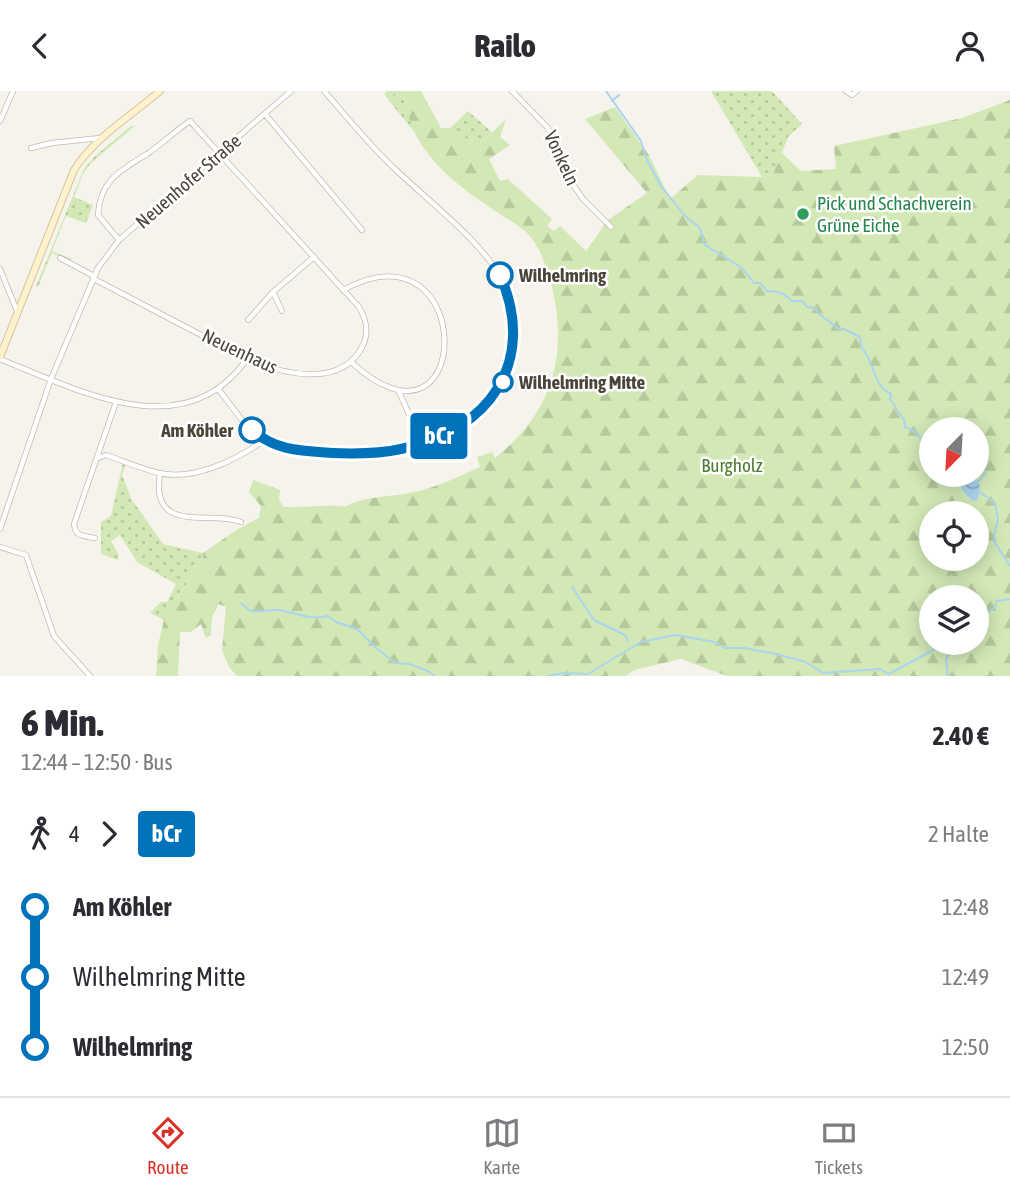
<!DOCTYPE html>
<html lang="de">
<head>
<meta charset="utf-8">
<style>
  body { margin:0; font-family:"Asap Condensed",sans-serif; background:#f7f7f7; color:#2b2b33; height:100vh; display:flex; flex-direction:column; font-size:26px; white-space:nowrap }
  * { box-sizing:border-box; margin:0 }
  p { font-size:23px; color:#7c7c81 }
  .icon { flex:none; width:38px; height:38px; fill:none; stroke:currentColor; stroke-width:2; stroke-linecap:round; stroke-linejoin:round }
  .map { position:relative; height:585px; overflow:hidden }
  .drawer { display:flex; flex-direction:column; background:#fff; flex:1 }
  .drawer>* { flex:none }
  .badge { padding:0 14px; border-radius:5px; font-size:24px; line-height:46px }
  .needle { width:46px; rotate:204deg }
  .tools { position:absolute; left:919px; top:326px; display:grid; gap:14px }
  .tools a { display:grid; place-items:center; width:70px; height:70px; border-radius:50%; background:#fff; box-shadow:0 4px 18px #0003; font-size:35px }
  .map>.badge { position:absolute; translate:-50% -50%; box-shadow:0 0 0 4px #fff }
  .legs { display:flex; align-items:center; gap:10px; height:77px; padding:0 21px; font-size:23px }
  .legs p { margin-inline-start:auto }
  .summary { display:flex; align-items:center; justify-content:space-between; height:119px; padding:0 21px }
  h1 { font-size:38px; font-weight:800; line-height:52px }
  ul { padding:0 21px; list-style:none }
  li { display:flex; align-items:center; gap:24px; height:70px; font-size:26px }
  li i { display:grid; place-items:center; width:10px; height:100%; margin:0 9px; background:currentColor }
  li i::after { content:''; width:18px; height:18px; margin:-9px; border:5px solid; border-radius:50%; background:#fff }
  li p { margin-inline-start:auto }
  li:first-child i { background:linear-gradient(#0000 50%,currentColor 0) }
  li:last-child i { background:linear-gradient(currentColor 50%,#0000 0) }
  header { display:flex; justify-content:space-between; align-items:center; height:91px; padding:0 21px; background:#fff; font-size:32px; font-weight:800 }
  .dock { display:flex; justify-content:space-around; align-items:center; height:98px; border-top:2px solid #e1e1e2; background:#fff; font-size:19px; color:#7c7c81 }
  .dock a { display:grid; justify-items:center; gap:4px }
  .dock .on { color:#d93025 }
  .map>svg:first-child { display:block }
  .grass { fill:url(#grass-dots) }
  .forest { fill:url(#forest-firs); fill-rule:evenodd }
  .water { fill:url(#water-waves) }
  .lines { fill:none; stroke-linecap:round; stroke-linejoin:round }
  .stream { stroke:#abd4f0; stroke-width:2 }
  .street-casing { stroke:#c1bbae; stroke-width:6 }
  .secondary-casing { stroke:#d4c69d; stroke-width:8 }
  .street { stroke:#fff; stroke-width:4.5 }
  .secondary { stroke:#fef2ce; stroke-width:6 }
  .line-1-casing { stroke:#fff; stroke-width:16 }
  .line-1 { stroke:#0072bc; stroke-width:10 }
  .leisure-dot { fill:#2e9e5b; stroke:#fff; stroke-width:2.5 }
  .stop-1-dot { fill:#fff; stroke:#0072bc; stroke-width:3.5 }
  .labels { text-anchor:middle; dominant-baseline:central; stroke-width:5; stroke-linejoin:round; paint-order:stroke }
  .street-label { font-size:19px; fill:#4a4439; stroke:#fff }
  .leisure-label { font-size:19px; fill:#27864d; stroke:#fff; text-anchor:start }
  .stop-label { font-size:19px; font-weight:bold; fill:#4a4439; stroke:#fff; text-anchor:start }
  .park-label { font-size:19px; fill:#4b7d2c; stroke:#fff }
</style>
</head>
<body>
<header><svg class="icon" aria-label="back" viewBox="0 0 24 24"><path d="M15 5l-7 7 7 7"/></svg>Railo<svg class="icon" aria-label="person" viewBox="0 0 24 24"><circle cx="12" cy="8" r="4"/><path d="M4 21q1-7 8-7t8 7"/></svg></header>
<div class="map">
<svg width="1010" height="585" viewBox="0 0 1010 585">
  <defs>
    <pattern id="grass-dots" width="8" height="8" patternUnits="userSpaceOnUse" patternTransform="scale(1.75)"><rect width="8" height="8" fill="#d2e9b6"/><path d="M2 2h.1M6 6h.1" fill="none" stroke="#b6c99d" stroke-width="1.8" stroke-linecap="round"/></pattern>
    <pattern id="forest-firs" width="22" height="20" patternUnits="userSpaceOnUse" patternTransform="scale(1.75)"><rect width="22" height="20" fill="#d2e9b6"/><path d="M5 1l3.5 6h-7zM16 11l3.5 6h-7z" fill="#b6c99d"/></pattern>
    <pattern id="water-waves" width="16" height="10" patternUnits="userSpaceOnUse" patternTransform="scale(1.75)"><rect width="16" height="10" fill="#abd4f0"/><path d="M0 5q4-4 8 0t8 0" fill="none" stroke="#8daec3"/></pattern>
  </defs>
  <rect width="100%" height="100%" fill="#f6f3ec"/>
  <path class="grass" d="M711 0H772L802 33 788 46 773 84 762 86Z
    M384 3 403 6 414 41Z
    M468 20 492 41 477 56 466 44 462 47 450 37Z
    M131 35H135L91 72 83 83 74 106 93 114 86 132 66 125 52 160 72 168 69 170 52 162 38 196 36 195 84 78 94 66Z
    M123 372 126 373 122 384 132 409 163 453 203 462V466L164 529 150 522 161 511H167L176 493 137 471 120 444 111 450 119 464 118 469 101 463V431L111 425Z"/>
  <path class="forest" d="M387 0H421L441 37H450L462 47 466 44 477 56 506 28 500 46 510 54 489 68 500 90 508 88 552 128 547 135 554 140 560 135 586 160 608 129 647 102 585 28 615 16 649 64 670 108 698 84 762 86 773 84 781 61 801 80 836 78 834 55 962 27 1010 9V585H727L681 568 634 579 626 585H237L229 576 222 559 226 516 218 513 212 527 211 544 206 547 201 533 191 541H180L178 585H156L158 554 164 529 203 466V462L238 438 259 427 261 415 249 401 253 389 280 399 279 409 284 416C305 417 324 413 345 416 361 405 394 406 414 401 437 396 458 386 480 376L477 366 492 361 495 367C553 321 569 263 551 192 546 174 539 153 525 140 517 133 507 128 498 122 467 101 436 80 417 46 410 35 408 19 403 6L384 3ZM931 338H976V383H969C980 396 981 390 977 409L969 408 962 397 960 386 954 383H931ZM931 422H976V467H931ZM931 506H976V551H931Z"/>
  <path class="water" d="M955 383H969L979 390 980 401 977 409 973 410C965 405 960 395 957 387L961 386Z"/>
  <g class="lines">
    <path class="stream" d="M606 0 641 50 647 69 661 95 685 125 700 137 705 154 742 177 754 192H761L766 200C778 200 784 202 792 210H802L807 216 815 217 818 222 839 238H844L860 246 861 256C875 270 872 294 891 303L890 308 904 329 905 336 914 340 931 357
      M612 10 619 4
      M979 390 986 381
      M981 402 995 412 998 428 993 449 1010 475
      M572 496 594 529 625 544 628 550
      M241 512C244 514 246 517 249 519 257 523 269 518 278 519 294 521 311 530 328 525L336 531 357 538 375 556 395 572 409 573 428 580 435 585
      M976 531 995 516 997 510 1010 508
      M531 585H533
      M547 585 565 582 588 583 641 551 675 544 715 551 725 557H744L776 563 806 571 823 582 880 578 889 583 948 551
      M948 585 946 568 957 551"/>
    <defs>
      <path id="street" d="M512 0 548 37 574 95 583 108 611 136
        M846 0 852 4 857 0
        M265 23 362 139
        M0 30 13 0
        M31 57 52 52 100 47
        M60 167 92 184 94 188 247 268C282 283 344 299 364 252 369 239 366 228 359 216L190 30C175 40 162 53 147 63 120 80 100 89 98 124L119 149
        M0 178 17 220
        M343 199C479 125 475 384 351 271
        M273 201 314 166
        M248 229 273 201 282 220
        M0 268C78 299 185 357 247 268
        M219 299C233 316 246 339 265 350 285 362 310 360 333 362 437 368 550 312 502 190 489 157 423 105 396 79 370 55 348 27 324 0
        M399 301 422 352
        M98 367 106 364C124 370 141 378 159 382 194 390 236 369 263 350
        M160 383C150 444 209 419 241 431
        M0 438 51 288 98 177 119 149 291 0
        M95 447C84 445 75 446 74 433L116 311
        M0 456 26 464 54 545 90 585"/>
      <path id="secondary" d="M0 266 74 79C94 47 132 24 160 0"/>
    </defs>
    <use href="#street" class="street-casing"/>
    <use href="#secondary" class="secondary-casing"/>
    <use href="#street" class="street"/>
    <use href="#secondary" class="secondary"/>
  </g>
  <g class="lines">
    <defs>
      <path id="line-1" d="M252 339C276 360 301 360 332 362 355 363 378 363 401 358 490 340 538 270 500 184"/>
    </defs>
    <use href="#line-1" class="line-1-casing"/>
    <use href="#line-1" class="line-1"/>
  </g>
  <circle class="leisure-dot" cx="803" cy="123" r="7"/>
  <g class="stop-1-dot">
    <circle cx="500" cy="184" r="12"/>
    <circle cx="503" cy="291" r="9"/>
    <circle cx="252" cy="339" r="12"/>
  </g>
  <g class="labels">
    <g class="street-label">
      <text transform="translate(562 67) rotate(65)">Vonkeln</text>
      <text transform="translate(188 90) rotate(-41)">Neuenhofer Straße</text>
      <text transform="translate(240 260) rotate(25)">Neuenhaus</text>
    </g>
    <g class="leisure-label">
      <text x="817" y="112">Pick und Schachverein<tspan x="817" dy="22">Grüne Eiche</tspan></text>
    </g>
    <g class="stop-label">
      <text x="519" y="184">Wilhelmring</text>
      <text x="519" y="291">Wilhelmring Mitte</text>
      <text x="233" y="339" text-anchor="end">Am Köhler</text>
    </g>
    <g class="park-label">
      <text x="732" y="374">Burgholz</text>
    </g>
  </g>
</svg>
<div class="tools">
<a><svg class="needle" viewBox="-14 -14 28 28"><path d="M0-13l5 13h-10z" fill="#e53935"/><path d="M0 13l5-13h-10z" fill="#7c7c81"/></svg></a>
<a><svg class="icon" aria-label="locate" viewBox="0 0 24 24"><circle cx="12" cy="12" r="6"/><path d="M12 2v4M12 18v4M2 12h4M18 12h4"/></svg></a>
<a><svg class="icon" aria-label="layers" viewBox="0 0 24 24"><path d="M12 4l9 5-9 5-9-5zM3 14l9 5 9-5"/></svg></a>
</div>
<b class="badge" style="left:439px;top:345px;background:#0072bc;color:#fff">bCr</b>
</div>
<section class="drawer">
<div class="summary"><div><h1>6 Min.</h1><p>12:44 – 12:50 · Bus</p></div><b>2.40 €</b></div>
<div class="legs"><svg class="icon" aria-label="walk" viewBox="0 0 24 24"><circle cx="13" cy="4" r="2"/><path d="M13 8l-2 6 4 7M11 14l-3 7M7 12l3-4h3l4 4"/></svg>4<svg class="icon" aria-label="forward" viewBox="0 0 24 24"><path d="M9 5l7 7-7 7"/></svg><b class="badge" style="background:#0072bc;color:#fff">bCr</b><p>2 Halte</p></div>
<ul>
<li><i style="color:#0072bc"></i><b>Am Köhler</b><p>12:48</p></li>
<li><i style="color:#0072bc"></i><span>Wilhelmring Mitte</span><p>12:49</p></li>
<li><i style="color:#0072bc"></i><b>Wilhelmring</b><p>12:50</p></li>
</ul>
</section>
<nav class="dock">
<a class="on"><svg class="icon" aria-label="directions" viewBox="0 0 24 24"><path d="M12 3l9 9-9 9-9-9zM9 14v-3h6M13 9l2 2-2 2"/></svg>Route</a>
<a><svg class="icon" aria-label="map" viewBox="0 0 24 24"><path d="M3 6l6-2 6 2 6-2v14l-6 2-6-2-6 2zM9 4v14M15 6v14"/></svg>Karte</a>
<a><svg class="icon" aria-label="tickets" viewBox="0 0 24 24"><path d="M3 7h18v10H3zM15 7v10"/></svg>Tickets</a>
</nav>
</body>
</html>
